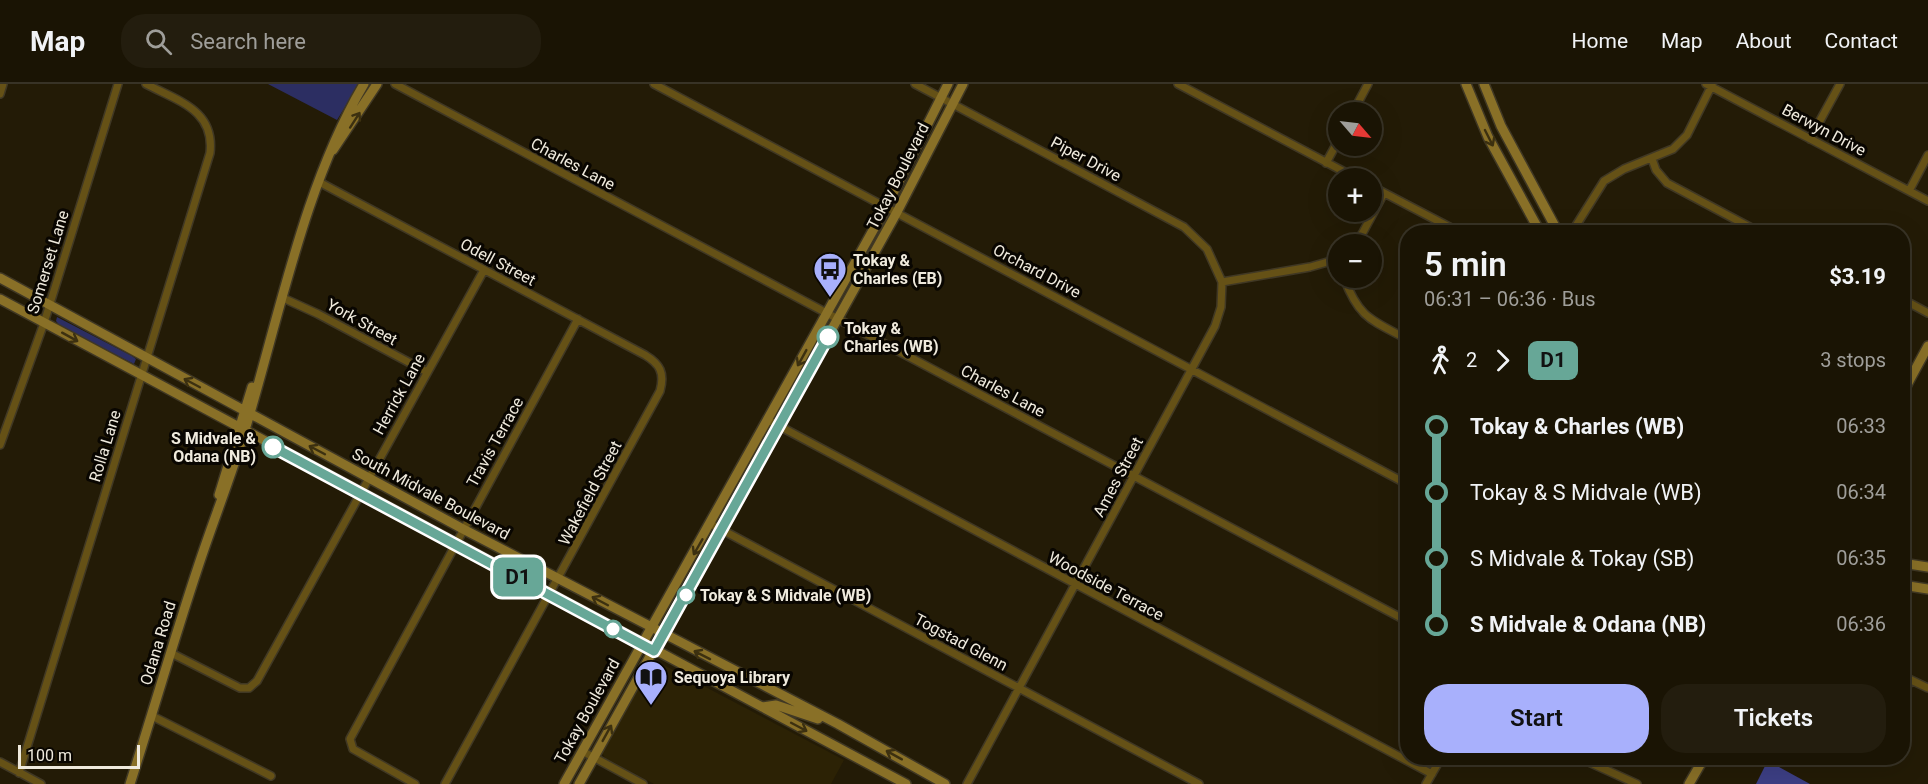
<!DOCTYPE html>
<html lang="en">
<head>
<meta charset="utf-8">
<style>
  body { margin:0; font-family:Roboto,sans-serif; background:#231d0e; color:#f1f3f6; height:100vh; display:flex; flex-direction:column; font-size:22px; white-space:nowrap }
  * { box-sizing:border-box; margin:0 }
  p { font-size:20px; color:#9f9e9a }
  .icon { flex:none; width:33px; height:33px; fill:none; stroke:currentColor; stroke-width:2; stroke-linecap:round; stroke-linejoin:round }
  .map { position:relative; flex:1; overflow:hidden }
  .sheet { position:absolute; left:1400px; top:141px; width:510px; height:540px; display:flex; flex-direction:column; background:#1a1404; border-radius:24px; box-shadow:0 6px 24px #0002,0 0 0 2px #383326 }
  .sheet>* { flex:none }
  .badge { padding:0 12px; border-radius:9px; font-size:21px; line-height:39px }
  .needle { width:39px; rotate:118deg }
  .fabs { position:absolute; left:1328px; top:18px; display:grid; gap:12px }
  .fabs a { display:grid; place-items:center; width:54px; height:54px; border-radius:50%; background:#1a1404; box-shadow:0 6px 24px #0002,0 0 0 2px #383326; font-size:30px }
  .scale { position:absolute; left:18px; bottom:15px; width:122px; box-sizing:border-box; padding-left:6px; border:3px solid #efeadd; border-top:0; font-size:16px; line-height:21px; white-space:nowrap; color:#efeadd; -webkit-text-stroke:4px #090601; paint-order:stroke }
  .map>.badge { position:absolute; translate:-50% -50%; box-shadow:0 0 0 3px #fff }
  .legs { display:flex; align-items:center; gap:9px; height:66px; padding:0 24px; font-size:20px }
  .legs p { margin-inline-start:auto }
  .overview { display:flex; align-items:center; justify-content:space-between; height:102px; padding:0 24px }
  h1 { font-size:33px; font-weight:600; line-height:45px }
  .button { display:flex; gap:12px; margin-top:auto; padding:12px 24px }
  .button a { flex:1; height:69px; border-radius:24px; background:#a8b0fc; color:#111; font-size:24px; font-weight:600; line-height:69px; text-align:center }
  .button a+a { background:#231d0e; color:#f1f3f6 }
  ul { padding:0 24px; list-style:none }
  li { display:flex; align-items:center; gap:21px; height:66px; font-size:22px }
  li i { display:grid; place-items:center; width:9px; height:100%; margin:0 8px; background:currentColor }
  li i::after { content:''; width:15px; height:15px; margin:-8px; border:4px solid; border-radius:50%; background:#1a1404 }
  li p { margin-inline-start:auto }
  li:first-child i { background:linear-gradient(#0000 50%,currentColor 0) }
  li:last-child i { background:linear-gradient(currentColor 50%,#0000 0) }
  header { display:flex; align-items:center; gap:36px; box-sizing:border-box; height:84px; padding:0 30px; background:#1a1404; border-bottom:2px solid #383326 }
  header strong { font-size:28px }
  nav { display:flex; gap:33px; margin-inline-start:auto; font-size:21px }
  .search { width:420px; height:54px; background:#231d0e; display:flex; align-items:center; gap:15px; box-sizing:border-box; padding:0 21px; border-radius:24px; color:#9f9e9a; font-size:22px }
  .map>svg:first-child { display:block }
  .built { fill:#2c2205 }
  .green { fill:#2c2e62 }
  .forest { fill:#3d3f85 }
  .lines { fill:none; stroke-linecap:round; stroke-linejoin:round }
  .street-casing { stroke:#403824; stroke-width:10 }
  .secondary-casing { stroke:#403824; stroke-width:12 }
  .street { stroke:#655116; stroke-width:7 }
  .secondary { stroke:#897027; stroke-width:9 }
  .oneway { stroke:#3c3010 }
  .line-1-casing { stroke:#fff; stroke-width:14 }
  .line-1 { stroke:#67a797; stroke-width:9 }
  .stop-1-dot { fill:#fff; stroke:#67a797; stroke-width:3 }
  .labels { text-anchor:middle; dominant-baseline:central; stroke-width:6; stroke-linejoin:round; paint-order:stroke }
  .street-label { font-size:16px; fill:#efeadd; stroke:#090601 }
  .poi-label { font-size:16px; font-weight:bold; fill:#efeadd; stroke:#090601; text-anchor:start }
  .stop-label { font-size:16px; font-weight:bold; fill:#efeadd; stroke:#090601; text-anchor:start }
</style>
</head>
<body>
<header>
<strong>Map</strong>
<div class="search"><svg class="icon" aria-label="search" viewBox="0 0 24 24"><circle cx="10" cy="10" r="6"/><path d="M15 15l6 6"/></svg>Search here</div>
<nav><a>Home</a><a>Map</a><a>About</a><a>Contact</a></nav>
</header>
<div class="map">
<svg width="1928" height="700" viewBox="0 0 1928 700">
  <rect width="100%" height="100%" fill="#231b06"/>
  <path class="built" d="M658 578 844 676 831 700H654L605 674 602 668 648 584 653 579Z"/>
  <path class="green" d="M268 0H359L337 36Z
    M57 233 132 272 136 275 134 280 60 242 56 237Z"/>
  <path class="forest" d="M1769 674H1782L1779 683 1810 700H1756Z"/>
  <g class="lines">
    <defs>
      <path id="street" d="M395 0 1407 537
        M654 0 1407 400
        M915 0 1184 143 1207 165 1222 198
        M1178 0 1356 94
        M1706 0 1928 117
        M0 10 3 0
        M1353 28 1368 0
        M1810 55 1840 0
        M1652 75 1656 86 1667 99 1759 148
        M1326 79 1338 57
        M319 98 645 271C660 280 665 289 660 307L445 700
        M1371 102 1459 148
        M1909 107 1928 71
        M1572 148 1604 97 1624 85 1673 65 1687 51 1712 1
        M1353 160 1362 150 1384 109
        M1344 194C1359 234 1371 236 1407 255
        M283 214 318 230 427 288
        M1902 215 1928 229
        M768 336 1432 690
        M0 361 44 239 118 0
        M711 440 1199 700
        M171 569 240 604H249L257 597 484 186
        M1902 595H1909L1928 604
        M1902 627 1909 595
        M152 632 271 692
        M582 667 643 700
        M1571 675H1582L1637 700
        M0 678 41 700
        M19 689 210 69C215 26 178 17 146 0
        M415 700 353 665 350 655 578 235
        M967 700 1215 242 1221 223 1222 198 1310 183 1338 175
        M1426 700 1441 674"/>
      <path id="secondary" d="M1466 0 1488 53 1540 148
        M1484 0 1501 42 1558 148
        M333 66 377 0
        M0 194 463 445 838 640 945 700
        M0 215 906 700
        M1902 310 1928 262
        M219 411 252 303
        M1902 479 1928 483
        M1902 501 1928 505
        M762 623 776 621 818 635
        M130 700C153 628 174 555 198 483 213 437 231 393 245 346 279 234 304 101 364 0
        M564 700 886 123 948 0
        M579 700 897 128 963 0
        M1689 700 1704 674"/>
    </defs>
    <use href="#street" class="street-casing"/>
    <use href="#secondary" class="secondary-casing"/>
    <use href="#street" class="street"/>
    <use href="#secondary" class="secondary"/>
  </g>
  <defs><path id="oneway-shaft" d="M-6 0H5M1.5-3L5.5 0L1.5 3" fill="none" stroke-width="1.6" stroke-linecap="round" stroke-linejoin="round" transform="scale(1.5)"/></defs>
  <g class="oneway">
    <use href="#oneway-shaft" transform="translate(355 36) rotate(-57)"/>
    <use href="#oneway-shaft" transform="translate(1489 54) rotate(63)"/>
    <use href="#oneway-shaft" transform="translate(70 253) rotate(29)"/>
    <use href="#oneway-shaft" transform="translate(802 274) rotate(119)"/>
    <use href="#oneway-shaft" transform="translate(192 299) rotate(-152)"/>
    <use href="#oneway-shaft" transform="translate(317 366) rotate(-152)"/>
    <use href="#oneway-shaft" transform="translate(698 463) rotate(120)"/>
    <use href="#oneway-shaft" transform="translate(600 517) rotate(-152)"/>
    <use href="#oneway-shaft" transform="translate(702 571) rotate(-153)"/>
    <use href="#oneway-shaft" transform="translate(799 643) rotate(28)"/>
    <use href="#oneway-shaft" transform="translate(607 649) rotate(-61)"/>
    <use href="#oneway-shaft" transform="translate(894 671) rotate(-151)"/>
  </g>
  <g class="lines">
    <defs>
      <path id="line-1" d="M273 363 654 567 828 253"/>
    </defs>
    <use href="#line-1" class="line-1-casing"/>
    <use href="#line-1" class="line-1"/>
  </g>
  <defs>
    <symbol id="bus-pin" viewBox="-11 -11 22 30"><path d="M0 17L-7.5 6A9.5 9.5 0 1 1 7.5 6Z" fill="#a8b0fc" stroke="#090601"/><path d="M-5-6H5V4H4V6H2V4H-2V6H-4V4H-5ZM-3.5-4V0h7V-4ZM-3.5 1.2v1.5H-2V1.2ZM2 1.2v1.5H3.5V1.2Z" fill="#111"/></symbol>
    <symbol id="library-pin" viewBox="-11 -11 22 30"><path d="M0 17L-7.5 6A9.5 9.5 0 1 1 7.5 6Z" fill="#a8b0fc" stroke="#090601"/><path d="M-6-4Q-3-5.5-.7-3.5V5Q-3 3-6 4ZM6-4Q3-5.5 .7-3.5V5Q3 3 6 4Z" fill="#111"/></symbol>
  </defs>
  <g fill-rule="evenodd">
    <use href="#bus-pin" x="811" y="166" width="38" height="52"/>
    <use href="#library-pin" x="632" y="574" width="38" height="52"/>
  </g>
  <g class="stop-1-dot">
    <circle cx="828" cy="253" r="10"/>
    <circle cx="273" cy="363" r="10"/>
    <circle cx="686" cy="511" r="8"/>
    <circle cx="613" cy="545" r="8"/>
  </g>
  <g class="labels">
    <g class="street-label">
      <text transform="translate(1824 46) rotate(28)">Berwyn Drive</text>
      <text transform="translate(1086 75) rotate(28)">Piper Drive</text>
      <text transform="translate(573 80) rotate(28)">Charles Lane</text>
      <text transform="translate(898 92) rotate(-63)">Tokay Boulevard</text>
      <text transform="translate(48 178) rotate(-73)">Somerset Lane</text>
      <text transform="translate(498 178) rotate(28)">Odell Street</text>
      <text transform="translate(1037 187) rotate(28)">Orchard Drive</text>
      <text transform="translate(362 238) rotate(29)">York Street</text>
      <text transform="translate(1003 307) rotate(28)">Charles Lane</text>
      <text transform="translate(399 310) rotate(-61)">Herrick Lane</text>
      <text transform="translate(495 358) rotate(-61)">Travis Terrace</text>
      <text transform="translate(105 362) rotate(-73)">Rolla Lane</text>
      <text transform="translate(1118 393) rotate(-62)">Ames Street</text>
      <text transform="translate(590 409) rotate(-62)">Wakefield Street</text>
      <text transform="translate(431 410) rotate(28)">South Midvale Boulevard</text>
      <text transform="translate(1106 502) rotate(28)">Woodside Terrace</text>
      <text transform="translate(961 558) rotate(28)">Togstad Glenn</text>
      <text transform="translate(158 559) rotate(-73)">Odana Road</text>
      <text transform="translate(587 627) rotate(-61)">Tokay Boulevard</text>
    </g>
    <g class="poi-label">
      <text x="853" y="176">Tokay &amp;<tspan x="853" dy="18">Charles (EB)</tspan></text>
      <text x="674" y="593">Sequoya Library</text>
    </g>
    <g class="stop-label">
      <text x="844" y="244">Tokay &amp;<tspan x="844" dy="18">Charles (WB)</tspan></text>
      <text x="256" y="354" text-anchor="end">S Midvale &amp;<tspan x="256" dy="18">Odana (NB)</tspan></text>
      <text x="700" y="511">Tokay &amp; S Midvale (WB)</text>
    </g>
  </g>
</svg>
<div class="fabs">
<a><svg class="needle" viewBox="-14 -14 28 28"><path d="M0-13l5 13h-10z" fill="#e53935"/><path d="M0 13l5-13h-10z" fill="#9f9e9a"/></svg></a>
<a>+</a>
<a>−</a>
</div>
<div class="scale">100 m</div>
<b class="badge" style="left:518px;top:493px;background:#67a797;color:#111">D1</b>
<section class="sheet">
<div class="overview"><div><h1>5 min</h1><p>06:31 – 06:36 · Bus</p></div><b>$3.19</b></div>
<div class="legs"><svg class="icon" aria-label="walk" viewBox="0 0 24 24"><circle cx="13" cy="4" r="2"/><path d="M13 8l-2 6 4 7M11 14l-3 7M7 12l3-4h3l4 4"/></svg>2<svg class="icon" aria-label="forward" viewBox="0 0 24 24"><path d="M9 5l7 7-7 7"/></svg><b class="badge" style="background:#67a797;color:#111">D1</b><p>3 stops</p></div>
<ul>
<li><i style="color:#67a797"></i><b>Tokay &amp; Charles (WB)</b><p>06:33</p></li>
<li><i style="color:#67a797"></i><span>Tokay &amp; S Midvale (WB)</span><p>06:34</p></li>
<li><i style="color:#67a797"></i><span>S Midvale &amp; Tokay (SB)</span><p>06:35</p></li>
<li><i style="color:#67a797"></i><b>S Midvale &amp; Odana (NB)</b><p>06:36</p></li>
</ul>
<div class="button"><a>Start</a><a>Tickets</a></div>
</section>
</div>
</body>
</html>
